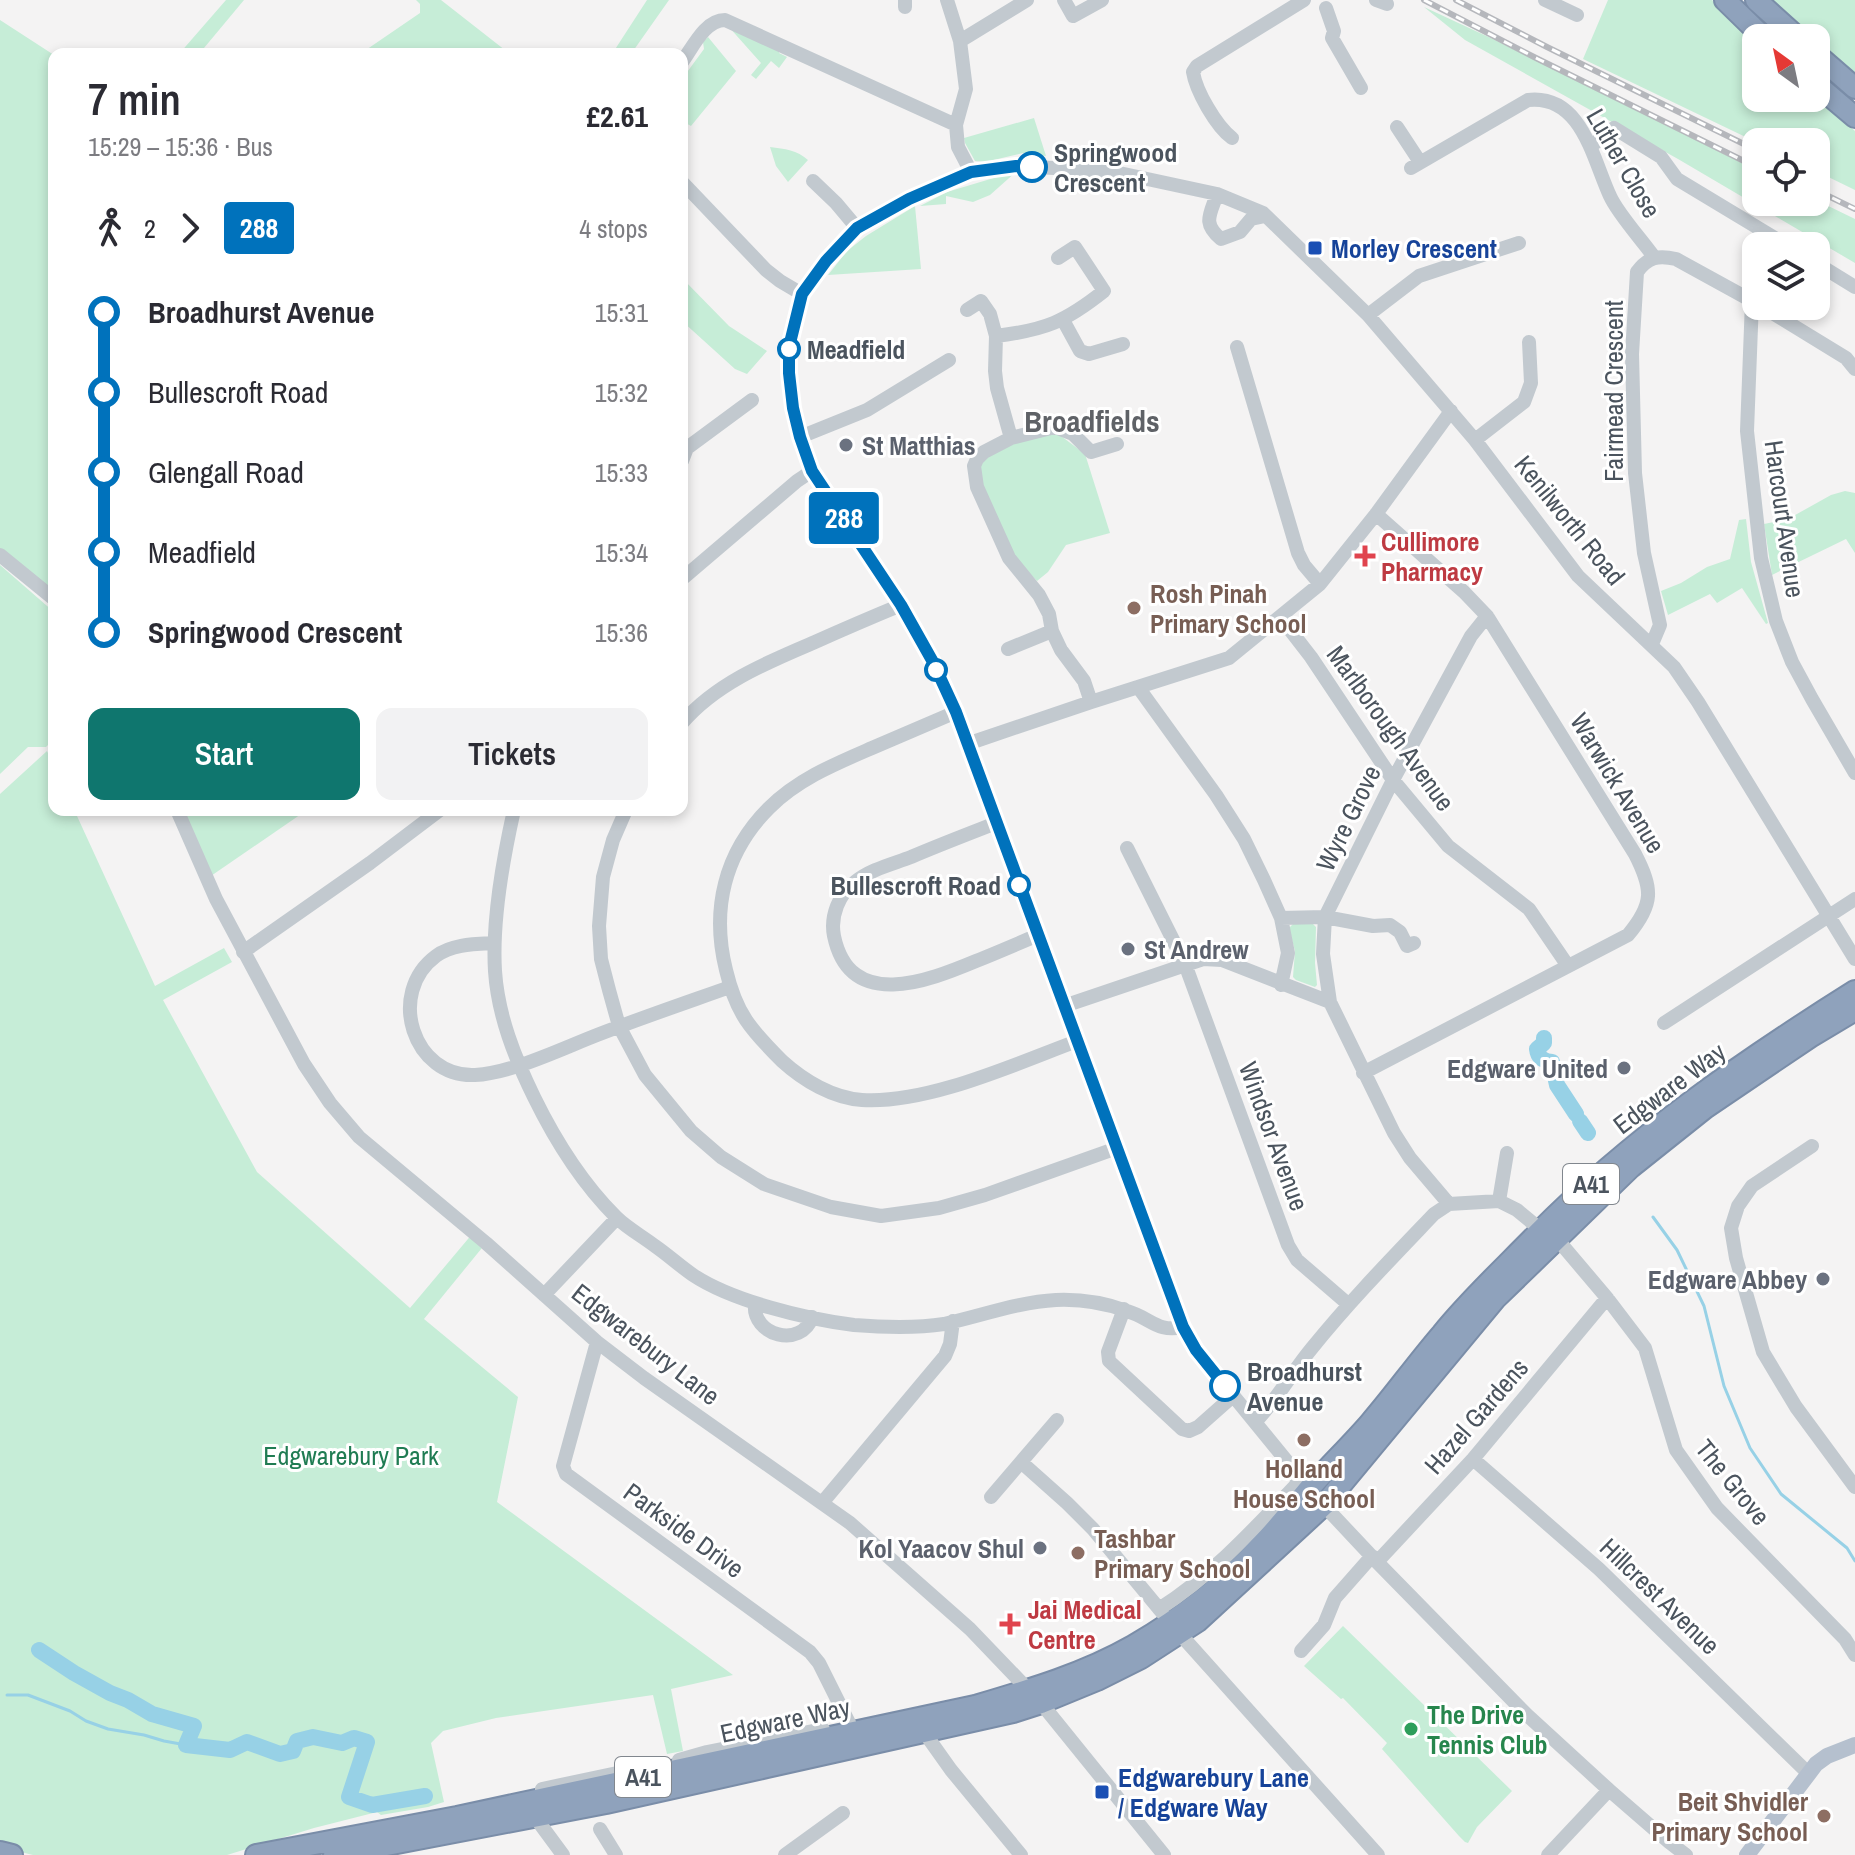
<!DOCTYPE html>
<html lang="en">
<head>
<meta charset="utf-8">
<style>
  body { margin:0; font-family:"Archivo Narrow",sans-serif; background:#f2f2f3; color:#2b2b33; height:100vh; display:flex; flex-direction:column; font-size:30px; white-space:nowrap }
  * { box-sizing:border-box; margin:0 }
  p { font-size:26px; color:#7c7c81 }
  .icon { flex:none; width:44px; height:44px; fill:none; stroke:currentColor; stroke-width:2; stroke-linecap:round; stroke-linejoin:round }
  .map { position:relative; flex:1; overflow:hidden }
  .sheet { position:absolute; left:48px; top:48px; width:640px; height:768px; display:flex; flex-direction:column; background:#fff; border-radius:16px; box-shadow:0 4px 12px #0003 }
  .sheet>* { flex:none }
  .badge { padding:0 16px; border-radius:6px; font-size:28px; line-height:52px }
  .needle { width:52px; rotate:327deg }
  .controls { position:absolute; left:1742px; top:24px; display:grid; gap:16px }
  .controls a { display:grid; place-items:center; width:88px; height:88px; border-radius:16px; background:#fff; box-shadow:0 4px 12px #0003; font-size:40px }
  .map>.badge { position:absolute; translate:-50% -50%; box-shadow:0 0 0 4px #fff }
  .legs { display:flex; align-items:center; gap:12px; height:88px; padding:0 40px; font-size:26px }
  .legs p { margin-inline-start:auto }
  .overview { display:flex; align-items:center; justify-content:space-between; height:136px; padding:0 40px }
  h1 { font-size:44px; font-weight:600; line-height:60px }
  .button { display:flex; gap:16px; margin-top:auto; padding:16px 40px }
  .button a { flex:1; height:92px; border-radius:16px; background:#0f766e; color:#fff; font-size:32px; font-weight:600; line-height:92px; text-align:center }
  .button a+a { background:#f2f2f3; color:#2b2b33 }
  ul { padding:0 40px; list-style:none }
  li { display:flex; align-items:center; gap:28px; height:80px; font-size:30px }
  li i { display:grid; place-items:center; width:12px; height:100%; margin:0 10px; background:currentColor }
  li i::after { content:''; width:20px; height:20px; margin:-10px; border:6px solid; border-radius:50%; background:#fff }
  li p { margin-inline-start:auto }
  li:first-child i { background:linear-gradient(#0000 50%,currentColor 0) }
  li:last-child i { background:linear-gradient(currentColor 50%,#0000 0) }
  .map>svg:first-child { display:block }
  .green { fill:#c6edd7 }
  .lines { fill:none; stroke-linecap:round; stroke-linejoin:round }
  .stream { stroke:#97d1e6; stroke-width:3 }
  .river { stroke:#97d1e6; stroke-width:16 }
  .highway-casing { stroke:#7a8da8; stroke-width:24 }
  .minor { stroke:#c2c9cf; stroke-width:14 }
  .major { stroke:#b5c0ce; stroke-width:16 }
  .highway { stroke:#8fa2bc; stroke-width:20 }
  .rail-casing { stroke:#b5b7bc; stroke-width:6 }
  .rail { stroke:#fff; stroke-width:3; stroke-dasharray:9; stroke-linecap:butt }
  .line-1-casing { stroke:#fff; stroke-width:18 }
  .line-1 { stroke:#0072bc; stroke-width:12 }
  .stop-1-dot { fill:#fff; stroke:#0072bc; stroke-width:4 }
  .transit-dot { fill:#1a4fb4; stroke:#fff; stroke-width:3 }
  .worship-dot { fill:#6b7280; stroke:#fff; stroke-width:3 }
  .health-dot { fill:#e0444e; stroke:#fff; stroke-width:3 }
  .education-dot { fill:#8d6e63; stroke:#fff; stroke-width:3 }
  .leisure-dot { fill:#2e9e5b; stroke:#fff; stroke-width:3 }
  .labels { text-anchor:middle; dominant-baseline:central; stroke-width:6; stroke-linejoin:round; paint-order:stroke }
  .shield { fill:#fff; stroke:#81878e; stroke-width:2 }
  .shield-label { font-size:24px; font-weight:bold; fill:#4b545e }
  .stop-label { font-size:26px; font-weight:bold; fill:#4b545e; stroke:#fff; text-anchor:start }
  .street-label { font-size:26px; fill:#4b545e; stroke:#fff }
  .transit-label { font-size:26px; font-weight:bold; fill:#164399; stroke:#fff; text-anchor:start }
  .worship-label { font-size:26px; font-weight:bold; fill:#5b616d; stroke:#fff; text-anchor:end }
  .health-label { font-size:26px; font-weight:bold; fill:#be3a42; stroke:#fff; text-anchor:start }
  .education-label { font-size:26px; font-weight:bold; fill:#785e54; stroke:#fff; text-anchor:start }
  .park-label { font-size:26px; fill:#207c53; stroke:#fff }
  .leisure-label { font-size:26px; font-weight:bold; fill:#27864d; stroke:#fff; text-anchor:start }
  .quarter-label { font-size:30px; font-weight:bold; fill:#5f6267; stroke:#fff }
</style>
</head>
<body>
<div class="map">
<svg width="1855" height="1855" viewBox="0 0 1855 1855">
  <rect width="100%" height="100%" fill="#f4f3f3"/>
  <path class="green" d="M226 0H244L199 54H179Z
    M416 0H441L510 54H360L420 13V4Z
    M647 0H669L631 54H612Z
    M1608 0H1712L1756 44V98L1816 97 1855 131V190L1816 171V142H1756L1583 59Z
    M1765 0H1855V75L1816 45V38H1807Z
    M1424 7 1495 40 1756 170V202H1816V200L1855 219V263L1678 159 1465 40Z
    M0 20 54 55V590L0 553Z
    M728 26 780 50 779 53 787 57 779 68 771 61 756 79 751 75 761 63Z
    M708 37 736 71 691 126 682 121V79L704 49 703 42Z
    M1034 118 1046 156 1023 153 985 162 975 161 965 143 964 138Z
    M770 147C785 149 797 150 808 160L788 182 776 166Z
    M1017 171 990 195 973 202 946 196V204L920 206 947 192Z
    M915 206 921 269 828 275 847 251 866 236Z
    M682 278 729 326 767 351 747 374 735 369 682 321Z
    M1044 433H1057L1085 454 1110 533 1066 545 1048 572 1037 581 1013 557 976 474 981 460 994 451Z
    M1845 491 1855 493V553L1846 539 1772 575 1764 524 1788 519 1831 495Z
    M1746 519 1751 562 1768 623 1766 624 1742 588 1717 603 1710 594 1668 615 1661 591 1681 583 1707 567 1730 559 1739 520Z
    M0 565 54 612V739L46 747H28L0 774Z
    M47 751 54 766V810H89L77 816 155 986 224 948 232 962 163 1000 257 1172 410 1308 473 1233 486 1243 424 1319 518 1397 497 1502 733 1675 671 1689 683 1751 667 1754 653 1695 496 1718 443 1731 431 1743 444 1802 428 1807 381 1815 377 1812 314 1828 227 1855H33L0 1847V794Z
    M177 810H307L208 878Z
    M1293 924H1313L1316 927 1315 963 1317 985 1315 987 1296 980 1293 977 1295 951 1289 928Z
    M1343 1626 1512 1791 1477 1827 1468 1843 1465 1842 1459 1836 1382 1749 1387 1743 1343 1698 1341 1699 1304 1666Z"/>
  <g class="lines">
    <path class="stream" d="M1653 1217 1677 1250 1704 1306 1724 1386 1750 1448 1781 1494 1847 1548 1855 1561
      M7 1695H28L70 1711 86 1721 108 1729 144 1735 164 1741 186 1745"/>
    <path class="river" d="M1544 1038V1043L1537 1049C1538 1058 1544 1061 1552 1062L1557 1085 1576 1114
      M1580 1121 1588 1133
      M39 1650 74 1673 110 1693 128 1700 152 1714 194 1726 186 1745 230 1750 247 1742 280 1754 293 1751 297 1741 313 1737 342 1743 354 1738 367 1742 349 1797 372 1805 425 1796"/>
    <defs>
      <path id="highway" d="M1725 0 1764 38
        M1756 0 1798 38
        M1816 54 1855 88
        M1816 84 1855 117
        M0 1852 12 1855
        M256 1855 457 1817 975 1706C1029 1690 1084 1674 1133 1646 1179 1619 1225 1585 1261 1545 1278 1528 1293 1508 1308 1490 1328 1467 1350 1446 1370 1423 1395 1394 1417 1363 1442 1334 1471 1298 1506 1266 1538 1233 1632 1138 1742 1062 1855 991
        M334 1855 606 1803 1013 1712 1041 1703 1097 1680 1141 1658 1198 1621 1324 1505 1495 1299 1631 1167 1705 1108 1810 1037 1855 1010"/>
    </defs>
    <use href="#highway" class="highway-casing"/>
    <path class="minor" d="M947 0 960 41 966 89 956 125 958 147 971 172
      M1064 0 1073 16 1102 0
      M1376 0 1387 4
      M1545 0 1577 15
      M905 7V0
      M1326 8 1334 31 1332 38 1361 88
      M960 41 1027 0
      M682 62C693 47 705 20 725 20L956 125
      M1397 127 1420 162
      M1232 138C1216 126 1196 91 1193 72L1197 66 1304 0
      M1591 146 1614 128 1661 157 1677 179 1788 246
      M1411 168 1528 100C1582 94 1593 160 1610 196 1618 214 1642 240 1654 257
      M813 181 836 203 857 228
      M682 182 766 270 780 281 802 294
      M1217 194C1210 215 1202 223 1221 239L1240 232 1251 219 1265 216
      M1816 263 1855 287
      M1752 301 1747 431 1761 558 1776 621 1792 662 1812 699 1855 773
      M1761 306 1846 358 1855 369
      M967 310 981 301 990 314 996 336 995 371 997 388 1011 438
      M1368 315 1419 276 1519 243
      M1063 320 1080 351 1089 354 1123 344
      M996 336C1045 330 1065 322 1104 291L1075 247 1058 258
      M1237 347 1298 553 1304 565 1320 584
      M800 437 867 410 949 360
      M1475 440 1524 402 1531 383 1529 342
      M682 461 687 448 752 400
      M0 555 54 599
      M682 579 797 481 812 471
      M1280 617 1311 657 1393 780 1448 846 1529 909 1568 966
      M1652 644 1660 625 1644 553 1635 473 1632 354 1637 272C1648 257 1658 255 1676 259L1756 303
      M1008 649 1052 631
      M1138 687 1216 795 1244 839 1264 880 1281 918 1288 953 1281 985
      M1091 702 1084 681 1061 650 1052 631 1049 614 1039 595 1009 558 977 487 974 466 977 459 984 452 1011 438 1055 427 1073 434 1091 452 1117 444
      M956 712C928 724 900 736 872 748 835 764 798 779 769 808 724 853 711 910 726 970 730 987 736 1005 746 1020 756 1035 769 1048 782 1061 804 1081 833 1098 862 1100 928 1104 1015 1064 1077 1041
      M682 723C716 683 768 662 815 642 844 629 872 617 901 605
      M967 744 1091 702 1229 658 1320 584 1376 514 1451 411
      M177 810 216 899 304 1064 330 1103 359 1137 486 1243 597 1342 644 1378 850 1523 970 1629 1041 1703 1164 1855
      M514 810C503 859 492 922 495 971 498 1016 515 1058 534 1097 555 1140 582 1183 616 1217 627 1228 642 1236 655 1246 668 1255 680 1266 693 1275 732 1301 806 1319 854 1325 880 1327 918 1328 944 1324 981 1316 1018 1302 1056 1300 1080 1299 1105 1303 1127 1311 1151 1318 1157 1333 1183 1327
      M626 810 613 840 603 877 599 926 601 959 609 990 619 1026 645 1075 691 1131 721 1157 764 1184 831 1207 881 1216 939 1208 985 1195 1117 1148
      M996 823C968 834 939 845 911 857 893 864 871 869 855 882 839 894 830 916 834 936 850 1012 928 981 976 961 996 953 1017 944 1038 935
      M1127 848 1185 964 1288 1245 1297 1260 1348 1304
      M1281 918 1325 917 1323 954 1330 1002
      M494 943C475 944 452 944 436 956 386 993 413 1078 475 1075 512 1073 561 1049 597 1035 641 1018 685 1003 730 987
      M1414 943 1407 946 1400 932 1390 925 1373 926 1325 917 1393 780 1471 636 1487 616
      M243 952 370 863 440 810
      M1064 1006 1203 959 1222 960 1330 1002 1394 1133 1410 1158 1449 1204
      M1664 1023 1855 899
      M1363 1073 1628 935C1654 904 1653 889 1635 854L1487 616 1464 592 1376 514
      M1812 1146 1752 1186 1738 1206 1731 1228 1736 1258 1763 1352 1796 1407 1855 1487
      M1499 1201 1507 1153
      M1449 1204 1499 1201 1517 1210 1541 1230
      M1554 1239 1563 1246 1607 1298 1645 1348 1676 1450 1717 1508 1845 1639 1855 1655
      M544 1295 617 1218
      M755 1303C751 1336 802 1349 812 1317
      M1124 1309 1108 1352 1109 1361 1182 1429 1189 1431 1198 1427 1233 1396
      M597 1342 563 1466 566 1474 810 1652 819 1663 854 1733
      M1255 1422C1277 1400 1292 1372 1312 1348 1350 1301 1392 1258 1434 1214L1449 1204
      M1473 1459 1599 1569 1808 1773
      M1021 1462 1067 1503 1093 1529 1170 1622 1178 1624
      M991 1497 1057 1420
      M822 1503 945 1356 950 1344 953 1321
      M1377 1562 1473 1459 1607 1298
      M1159 1609C1212 1575 1253 1530 1296 1485L1298 1475
      M1180 1634 1378 1855
      M1301 1651 1324 1625 1335 1598 1372 1556
      M924 1732 951 1770 1021 1855
      M679 1760 707 1752 823 1729
      M542 1789 655 1765
      M535 1817 563 1855
      M600 1829 616 1855
      M785 1855 843 1813
      M1548 1855 1609 1790
      M1686 1855 1669 1842 1609 1790 1527 1715 1377 1562 1316 1497 1196 1350 1183 1327 956 712 933 662 901 605 812 471 800 437 793 404 789 373V347L802 294 826 261 857 228 909 199 971 172 1016 166 1110 171 1217 194 1263 213 1368 315 1475 440 1578 576 1674 667 1698 702 1855 959"/>
    <path class="major" d="M1747 1855 1816 1764 1827 1756 1855 1745"/>
    <use href="#highway" class="highway"/>
    <defs>
      <path id="rail" d="M1424 0 1538 59 1756 167
        M1456 0 1547 47 1756 150
        M1816 190 1855 209"/>
    </defs>
    <use href="#rail" class="rail-casing"/>
    <use href="#rail" class="rail"/>
  </g>
  <g class="lines">
    <defs>
      <path id="line-1" d="M1032 167 1016 166 971 172 909 199 857 228 826 261 802 294 789 347V373L793 408 800 437 812 471 901 605 933 662 956 712 1183 1327 1196 1350 1225 1386"/>
    </defs>
    <use href="#line-1" class="line-1-casing"/>
    <use href="#line-1" class="line-1"/>
  </g>
  <g class="stop-1-dot">
    <circle cx="1032" cy="167" r="14"/>
    <circle cx="789" cy="349" r="10"/>
    <circle cx="936" cy="670" r="10"/>
    <circle cx="1019" cy="885" r="10"/>
    <circle cx="1225" cy="1386" r="14"/>
  </g>
  <g class="transit-dot">
    <rect x="1307" y="240" width="16" height="16" rx="4"/>
    <rect x="1094" y="1784" width="16" height="16" rx="4"/>
  </g>
  <g class="worship-dot">
    <circle cx="846" cy="445" r="8"/>
    <circle cx="1128" cy="949" r="8"/>
    <circle cx="1624" cy="1068" r="8"/>
    <circle cx="1823" cy="1279" r="8"/>
    <circle cx="1040" cy="1548" r="8"/>
  </g>
  <g class="health-dot">
    <path d="M1361 544h8v8h8v8h-8v8h-8v-8h-8v-8h8z"/>
    <path d="M1006 1612h8v8h8v8h-8v8h-8v-8h-8v-8h8z"/>
  </g>
  <g class="education-dot">
    <circle cx="1134" cy="608" r="8"/>
    <circle cx="1304" cy="1440" r="8"/>
    <circle cx="1078" cy="1553" r="8"/>
    <circle cx="1824" cy="1816" r="8"/>
  </g>
  <circle class="leisure-dot" cx="1411" cy="1729" r="8"/>
  <g class="labels">
    <g class="shield">
      <rect x="1563" y="1164" width="56" height="40" rx="6"/>
      <rect x="615" y="1757" width="56" height="40" rx="6"/>
    </g>
    <g class="shield-label">
      <text x="1591" y="1184">A41</text>
      <text x="643" y="1777">A41</text>
    </g>
    <g class="stop-label">
      <text x="1054" y="152">Springwood<tspan x="1054" dy="30">Crescent</tspan></text>
      <text x="807" y="349">Meadfield</text>
      <text x="1001" y="885" text-anchor="end">Bullescroft Road</text>
      <text x="1247" y="1371">Broadhurst<tspan x="1247" dy="30">Avenue</tspan></text>
    </g>
    <g class="street-label">
      <text transform="translate(1624 163) rotate(60)">Luther Close</text>
      <text transform="translate(1613 391) rotate(-90)">Fairmead Crescent</text>
      <text transform="translate(1785 519) rotate(82)">Harcourt Avenue</text>
      <text transform="translate(1570 520) rotate(51)">Kenilworth Road</text>
      <text transform="translate(1391 728) rotate(54)">Marlborough Avenue</text>
      <text transform="translate(1618 783) rotate(59)">Warwick Avenue</text>
      <text transform="translate(1348 818) rotate(-64)">Wyre Grove</text>
      <text transform="translate(1669 1088) rotate(-37)">Edgware Way</text>
      <text transform="translate(1274 1136) rotate(70)">Windsor Avenue</text>
      <text transform="translate(646 1344) rotate(38)">Edgwarebury Lane</text>
      <text transform="translate(1476 1416) rotate(-49)">Hazel Gardens</text>
      <text transform="translate(1733 1482) rotate(51)">The Grove</text>
      <text transform="translate(684 1530) rotate(36)">Parkside Drive</text>
      <text transform="translate(1660 1596) rotate(44)">Hillcrest Avenue</text>
      <text transform="translate(785 1720) rotate(-12)">Edgware Way</text>
    </g>
    <g class="transit-label">
      <text x="1331" y="248">Morley Crescent</text>
      <text x="1118" y="1777">Edgwarebury Lane<tspan x="1118" dy="30">/ Edgware Way</tspan></text>
    </g>
    <g class="worship-label">
      <text x="862" y="445" text-anchor="start">St Matthias</text>
      <text x="1144" y="949" text-anchor="start">St Andrew</text>
      <text x="1608" y="1068">Edgware United</text>
      <text x="1807" y="1279">Edgware Abbey</text>
      <text x="1024" y="1548">Kol Yaacov Shul</text>
    </g>
    <g class="health-label">
      <text x="1381" y="541">Cullimore<tspan x="1381" dy="30">Pharmacy</tspan></text>
      <text x="1028" y="1609">Jai Medical<tspan x="1028" dy="30">Centre</tspan></text>
    </g>
    <g class="education-label">
      <text x="1150" y="593">Rosh Pinah<tspan x="1150" dy="30">Primary School</tspan></text>
      <text x="1304" y="1468" text-anchor="middle">Holland<tspan x="1304" dy="30">House School</tspan></text>
      <text x="1094" y="1538">Tashbar<tspan x="1094" dy="30">Primary School</tspan></text>
      <text x="1808" y="1801" text-anchor="end">Beit Shvidler<tspan x="1808" dy="30">Primary School</tspan></text>
    </g>
    <g class="park-label">
      <text x="351" y="1455">Edgwarebury Park</text>
    </g>
    <g class="leisure-label">
      <text x="1427" y="1714">The Drive<tspan x="1427" dy="30">Tennis Club</tspan></text>
    </g>
    <g class="quarter-label">
      <text x="1092" y="421">Broadfields</text>
    </g>
  </g>
</svg>
<div class="controls">
<a><svg class="needle" viewBox="-14 -14 28 28"><path d="M0-13l5 13h-10z" fill="#e53935"/><path d="M0 13l5-13h-10z" fill="#7c7c81"/></svg></a>
<a><svg class="icon" aria-label="locate" viewBox="0 0 24 24"><circle cx="12" cy="12" r="6"/><path d="M12 2v4M12 18v4M2 12h4M18 12h4"/></svg></a>
<a><svg class="icon" aria-label="layers" viewBox="0 0 24 24"><path d="M12 4l9 5-9 5-9-5zM3 14l9 5 9-5"/></svg></a>
</div>
<b class="badge" style="left:844px;top:518px;background:#0072bc;color:#fff">288</b>
<section class="sheet">
<div class="overview"><div><h1>7 min</h1><p>15:29 – 15:36 · Bus</p></div><b>£2.61</b></div>
<div class="legs"><svg class="icon" aria-label="walk" viewBox="0 0 24 24"><circle cx="13" cy="4" r="2"/><path d="M13 8l-2 6 4 7M11 14l-3 7M7 12l3-4h3l4 4"/></svg>2<svg class="icon" aria-label="forward" viewBox="0 0 24 24"><path d="M9 5l7 7-7 7"/></svg><b class="badge" style="background:#0072bc;color:#fff">288</b><p>4 stops</p></div>
<ul>
<li><i style="color:#0072bc"></i><b>Broadhurst Avenue</b><p>15:31</p></li>
<li><i style="color:#0072bc"></i><span>Bullescroft Road</span><p>15:32</p></li>
<li><i style="color:#0072bc"></i><span>Glengall Road</span><p>15:33</p></li>
<li><i style="color:#0072bc"></i><span>Meadfield</span><p>15:34</p></li>
<li><i style="color:#0072bc"></i><b>Springwood Crescent</b><p>15:36</p></li>
</ul>
<div class="button"><a>Start</a><a>Tickets</a></div>
</section>
</div>
</body>
</html>
